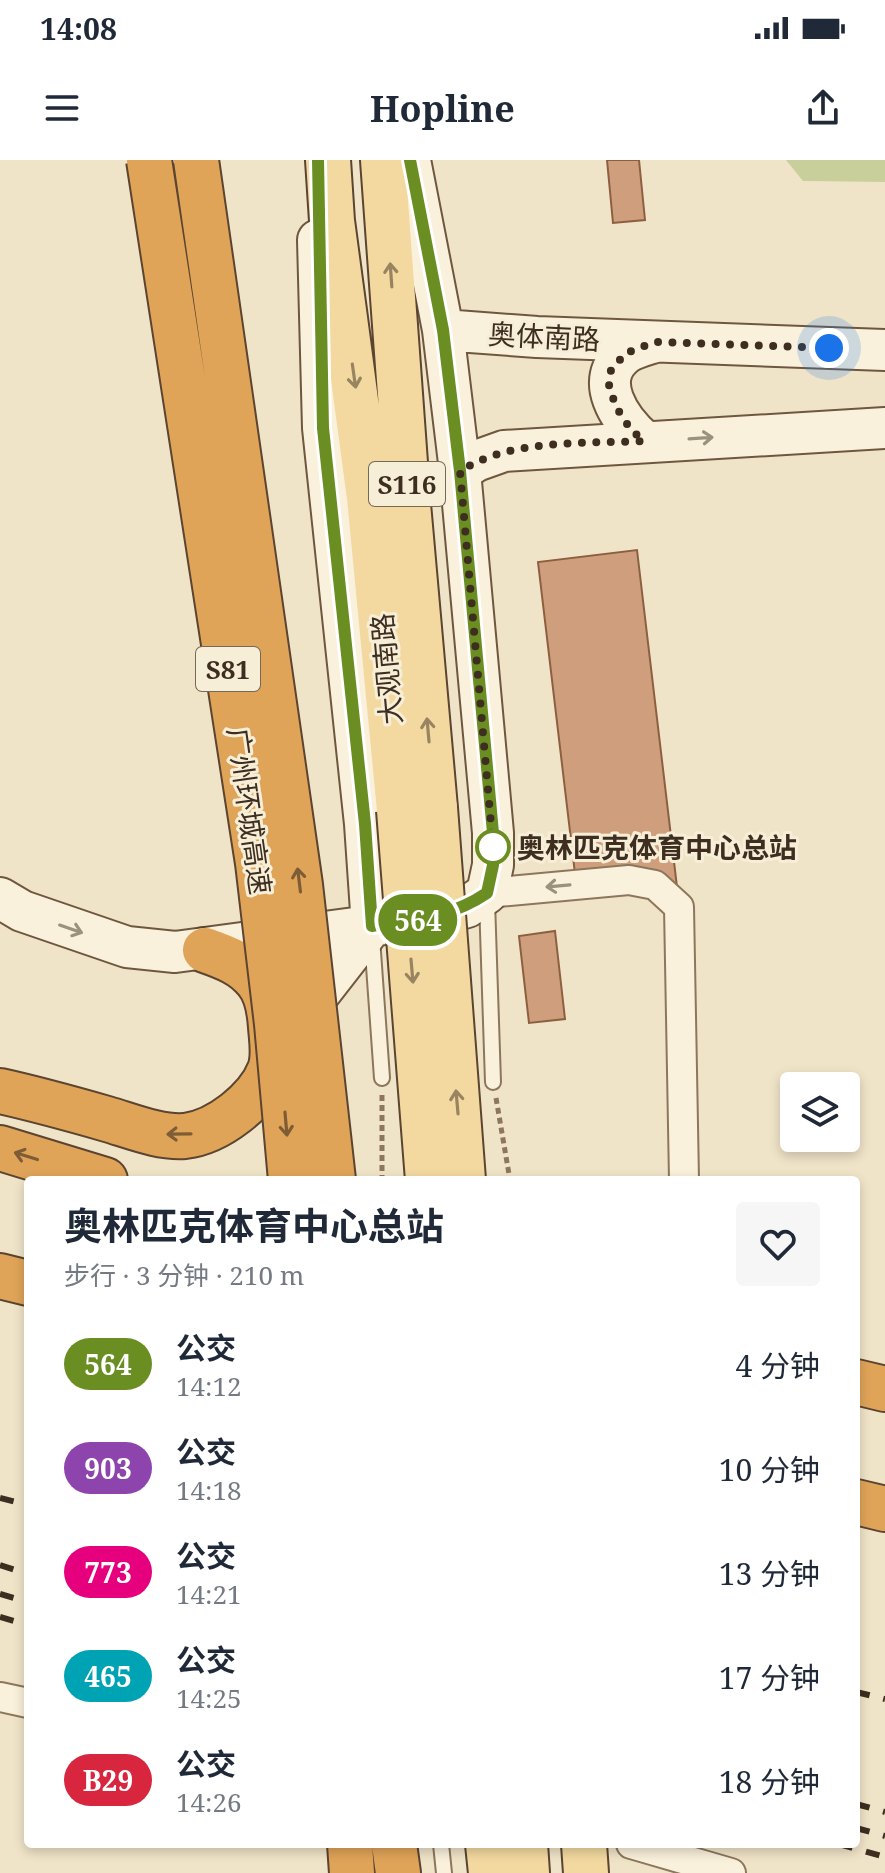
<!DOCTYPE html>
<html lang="zh">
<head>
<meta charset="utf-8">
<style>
  body { margin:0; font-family:"Noto Serif","Noto Sans SC",serif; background:#f6f6f7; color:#1f2937; height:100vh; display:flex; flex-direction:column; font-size:30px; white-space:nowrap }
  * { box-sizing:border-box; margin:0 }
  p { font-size:26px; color:#747a83 }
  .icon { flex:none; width:44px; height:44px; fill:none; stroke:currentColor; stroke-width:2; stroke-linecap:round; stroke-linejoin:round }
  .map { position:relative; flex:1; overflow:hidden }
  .drawer { position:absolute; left:24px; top:1016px; width:836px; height:672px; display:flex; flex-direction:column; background:#fff; border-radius:8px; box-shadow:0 4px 12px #0003 }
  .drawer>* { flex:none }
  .badge { padding:0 16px; border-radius:26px; font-size:28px; line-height:52px }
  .controls { position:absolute; left:780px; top:912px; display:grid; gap:16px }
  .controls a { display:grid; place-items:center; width:80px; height:80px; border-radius:8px; background:#fff; box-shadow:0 4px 12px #0003; font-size:40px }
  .you { position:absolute; width:40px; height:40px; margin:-20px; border:6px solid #fff; border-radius:50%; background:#1a73e8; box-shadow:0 0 0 12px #1a73e833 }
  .map>.badge { position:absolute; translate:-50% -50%; box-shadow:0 0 0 4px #fff }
  .round { display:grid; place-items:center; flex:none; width:84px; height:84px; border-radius:8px; background:#f6f6f7 }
  .overview { display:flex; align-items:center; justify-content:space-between; height:136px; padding:0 40px }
  h1 { font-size:38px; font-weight:700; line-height:60px }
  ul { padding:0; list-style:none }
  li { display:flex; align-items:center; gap:24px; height:104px; padding:0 40px }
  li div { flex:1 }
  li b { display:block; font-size:30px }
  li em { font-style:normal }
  li .badge { min-width:88px; font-weight:700; text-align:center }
  .status { display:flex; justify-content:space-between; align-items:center; height:56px; padding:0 40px; background:#fff; direction:ltr }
  .status svg { height:22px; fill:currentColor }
  header { display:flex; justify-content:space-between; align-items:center; height:104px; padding:0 40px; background:#fff; font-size:36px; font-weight:700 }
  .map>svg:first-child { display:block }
  .green { fill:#c9cf9b }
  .building { fill:#cf9f7d; stroke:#8d5f41; stroke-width:2 }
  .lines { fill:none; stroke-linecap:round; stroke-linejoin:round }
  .lane-casing { stroke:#8d765c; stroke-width:18 }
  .street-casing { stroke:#8d765c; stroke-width:32 }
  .secondary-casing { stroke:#6f573f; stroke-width:44 }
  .primary-casing { stroke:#5b4430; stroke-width:48 }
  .highway-casing { stroke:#5b4430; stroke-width:48 }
  .path { stroke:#8d765c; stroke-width:5; stroke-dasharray:6 4; stroke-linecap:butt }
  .lane { stroke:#faf1dc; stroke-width:14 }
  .street { stroke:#faf1dc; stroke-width:28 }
  .secondary { stroke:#faf1dc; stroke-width:40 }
  .primary { stroke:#f3d9a0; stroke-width:44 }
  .highway { stroke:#e0a458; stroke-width:44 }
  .rail { stroke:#3d2e20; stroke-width:6; stroke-dasharray:14 14; stroke-linecap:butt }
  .primary-bridge-casing { stroke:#5b4430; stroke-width:48; stroke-linecap:butt }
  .highway-bridge-casing { stroke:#5b4430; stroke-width:48; stroke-linecap:butt }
  .primary-bridge { stroke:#f3d9a0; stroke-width:44 }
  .highway-bridge { stroke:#e0a458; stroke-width:44 }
  .oneway { stroke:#988460 }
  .oneway2 { stroke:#9c907e }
  .oneway3 { stroke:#7e5d36 }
  .line-casing { stroke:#fff; stroke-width:18 }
  .line { stroke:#6b8e23; stroke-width:12 }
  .walk { stroke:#3d2e20; stroke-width:8; stroke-dasharray:0 14.4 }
  .stop-dot { fill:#fff; stroke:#6b8e23; stroke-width:4 }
  .labels { text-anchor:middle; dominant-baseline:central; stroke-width:6; stroke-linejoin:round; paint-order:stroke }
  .shield { fill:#f7eed8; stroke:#756857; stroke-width:2 }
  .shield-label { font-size:26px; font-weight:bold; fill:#3d2e20 }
  .street-label { font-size:28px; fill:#3d2e20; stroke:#f7eed8 }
  .stop-label { font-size:28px; font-weight:bold; fill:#3d2e20; stroke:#f7eed8; text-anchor:start }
</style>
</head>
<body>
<div class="status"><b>14:08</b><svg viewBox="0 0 49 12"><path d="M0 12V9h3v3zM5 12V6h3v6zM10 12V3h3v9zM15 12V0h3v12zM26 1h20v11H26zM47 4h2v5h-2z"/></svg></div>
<header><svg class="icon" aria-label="menu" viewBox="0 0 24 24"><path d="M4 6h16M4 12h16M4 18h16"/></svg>Hopline<svg class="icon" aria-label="share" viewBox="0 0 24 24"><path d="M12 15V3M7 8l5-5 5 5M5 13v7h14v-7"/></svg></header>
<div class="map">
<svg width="885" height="1713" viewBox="0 0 885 1713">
  <rect width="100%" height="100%" fill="#f0e4c8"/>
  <path class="green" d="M786 0H885V22L803 21Z"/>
  <path class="building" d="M607 0H639L645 60 613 63Z
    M637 390 677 727 578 739 538 402Z
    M555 771 565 859 529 863 519 776Z"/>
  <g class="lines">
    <defs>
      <path id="lane" d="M487 741 493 922
        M372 778 382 918
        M441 1684 444 1713"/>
      <path id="street" d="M487 733 629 720 655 725 679 747 684 1020
        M0 1537 28 1543
        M631 1684 731 1713"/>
      <path id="secondary" d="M443 170 537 177 885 190
        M644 281C620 260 592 220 625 194 633 188 646 185 655 182
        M460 311 476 301 504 291 885 268
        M0 738 22 751 127 787 175 792 430 758 467 747 487 733 493 705V673L460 311 443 170 410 0
        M298 861 372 766 365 664 323 268 318 80"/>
      <path id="primary" d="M328 0 332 61 369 338 399 650
        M383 0 408 344 435 648
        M488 1684 491 1713
        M525 1684 527 1713
        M584 1684 586 1713"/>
      <path id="highway" d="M0 931C36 939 72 949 107 959 131 966 160 978 185 976 218 972 258 941 270 910 275 896 272 881 271 867 270 852 267 833 257 821 244 804 225 797 205 790
        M0 988 105 1020
        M0 1116 28 1123
        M856 1222 885 1229
        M856 1342 885 1349
        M350 1684 352 1713
        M394 1684 398 1713"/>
    </defs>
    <use href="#lane" class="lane-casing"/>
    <use href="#street" class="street-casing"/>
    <use href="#secondary" class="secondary-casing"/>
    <use href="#primary" class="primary-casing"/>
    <use href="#highway" class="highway-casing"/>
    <path class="path" d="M382 935V1020
      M496 938 510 1020"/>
    <use href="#lane" class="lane"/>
    <use href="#street" class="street"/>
    <use href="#secondary" class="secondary"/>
    <use href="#primary" class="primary"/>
    <use href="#highway" class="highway"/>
    <path class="rail" d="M0 1338 28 1345
      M0 1405 28 1414
      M0 1434 28 1442
      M0 1457 28 1465
      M856 1532 885 1539
      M856 1644 885 1652
      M856 1668 885 1676
      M839 1684 885 1697"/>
    <defs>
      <path id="primary-bridge" d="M435 648 463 1020
        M399 650 428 1020"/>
      <path id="highway-bridge" d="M149 0 258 703 277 864 291 1020
        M196 0 300 725 333 1020"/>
    </defs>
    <use href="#primary-bridge" class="primary-bridge-casing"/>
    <use href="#highway-bridge" class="highway-bridge-casing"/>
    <use href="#primary-bridge" class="primary-bridge"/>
    <use href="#highway-bridge" class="highway-bridge"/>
  </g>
  <defs><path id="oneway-shaft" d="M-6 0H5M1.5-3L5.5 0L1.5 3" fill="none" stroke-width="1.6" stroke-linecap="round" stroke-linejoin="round" transform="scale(2)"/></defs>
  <g class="oneway">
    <use href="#oneway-shaft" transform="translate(391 115) rotate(-94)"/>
    <use href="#oneway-shaft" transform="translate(354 216) rotate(82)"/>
    <use href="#oneway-shaft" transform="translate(428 570) rotate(-95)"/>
    <use href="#oneway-shaft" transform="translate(412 811) rotate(85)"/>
    <use href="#oneway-shaft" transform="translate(457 942) rotate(-95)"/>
  </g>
  <g class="oneway2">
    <use href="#oneway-shaft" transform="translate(701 278) rotate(-4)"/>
    <use href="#oneway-shaft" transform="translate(558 726) rotate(175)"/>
    <use href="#oneway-shaft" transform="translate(71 769) rotate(19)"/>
  </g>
  <g class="oneway3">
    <use href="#oneway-shaft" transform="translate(299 720) rotate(-97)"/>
    <use href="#oneway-shaft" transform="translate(286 964) rotate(85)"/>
    <use href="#oneway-shaft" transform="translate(179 974) rotate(179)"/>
    <use href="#oneway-shaft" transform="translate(26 996) rotate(-163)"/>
  </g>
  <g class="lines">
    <defs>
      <path id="line" d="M318 0 323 268 365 664 372 766C415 760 450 758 487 733L493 705V673L460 311 443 170 410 0"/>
    </defs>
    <use href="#line" class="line-casing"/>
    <use href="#line" class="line"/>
    <path class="walk" d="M493 687 460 311C513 278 584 284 644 281L631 270 616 247 609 226 611 210 626 193 655 182 829 188"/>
  </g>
  <circle class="stop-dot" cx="493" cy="687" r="16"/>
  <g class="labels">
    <g class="shield">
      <rect x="369" y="302" width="76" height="44" rx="6"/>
      <rect x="196" y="487" width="64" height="44" rx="6"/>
    </g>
    <g class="shield-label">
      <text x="407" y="324">S116</text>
      <text x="228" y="509">S81</text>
    </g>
    <g class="street-label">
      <text transform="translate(544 176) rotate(3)">奥体南路</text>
      <text transform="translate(386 509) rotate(-95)">大观南路</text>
      <text transform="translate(250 651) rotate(82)">广州环城高速</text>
    </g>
    <g class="stop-label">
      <text x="517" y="687">奥林匹克体育中心总站</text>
    </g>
  </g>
</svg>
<div class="controls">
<a><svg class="icon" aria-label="layers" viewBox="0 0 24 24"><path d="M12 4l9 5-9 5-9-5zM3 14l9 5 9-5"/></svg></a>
</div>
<div class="you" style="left:829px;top:188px"></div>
<b class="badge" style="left:418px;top:760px;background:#6b8e23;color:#fff">564</b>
<section class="drawer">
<div class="overview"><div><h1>奥林匹克体育中心总站</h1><p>步行 · 3 分钟 · 210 m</p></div><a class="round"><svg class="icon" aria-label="heart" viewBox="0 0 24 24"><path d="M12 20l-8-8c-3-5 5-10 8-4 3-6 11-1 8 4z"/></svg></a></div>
<ul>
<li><span class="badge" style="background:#6b8e23;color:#fff">564</span><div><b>公交</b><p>14:12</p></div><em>4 分钟</em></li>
<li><span class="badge" style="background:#8e44ad;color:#fff">903</span><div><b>公交</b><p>14:18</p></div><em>10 分钟</em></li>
<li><span class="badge" style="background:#e6007e;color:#fff">773</span><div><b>公交</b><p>14:21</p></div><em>13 分钟</em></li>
<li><span class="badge" style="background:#00a3b4;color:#fff">465</span><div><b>公交</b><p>14:25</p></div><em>17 分钟</em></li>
<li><span class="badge" style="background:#d7263d;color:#fff">B29</span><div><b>公交</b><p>14:26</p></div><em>18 分钟</em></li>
</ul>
</section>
</div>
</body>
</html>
